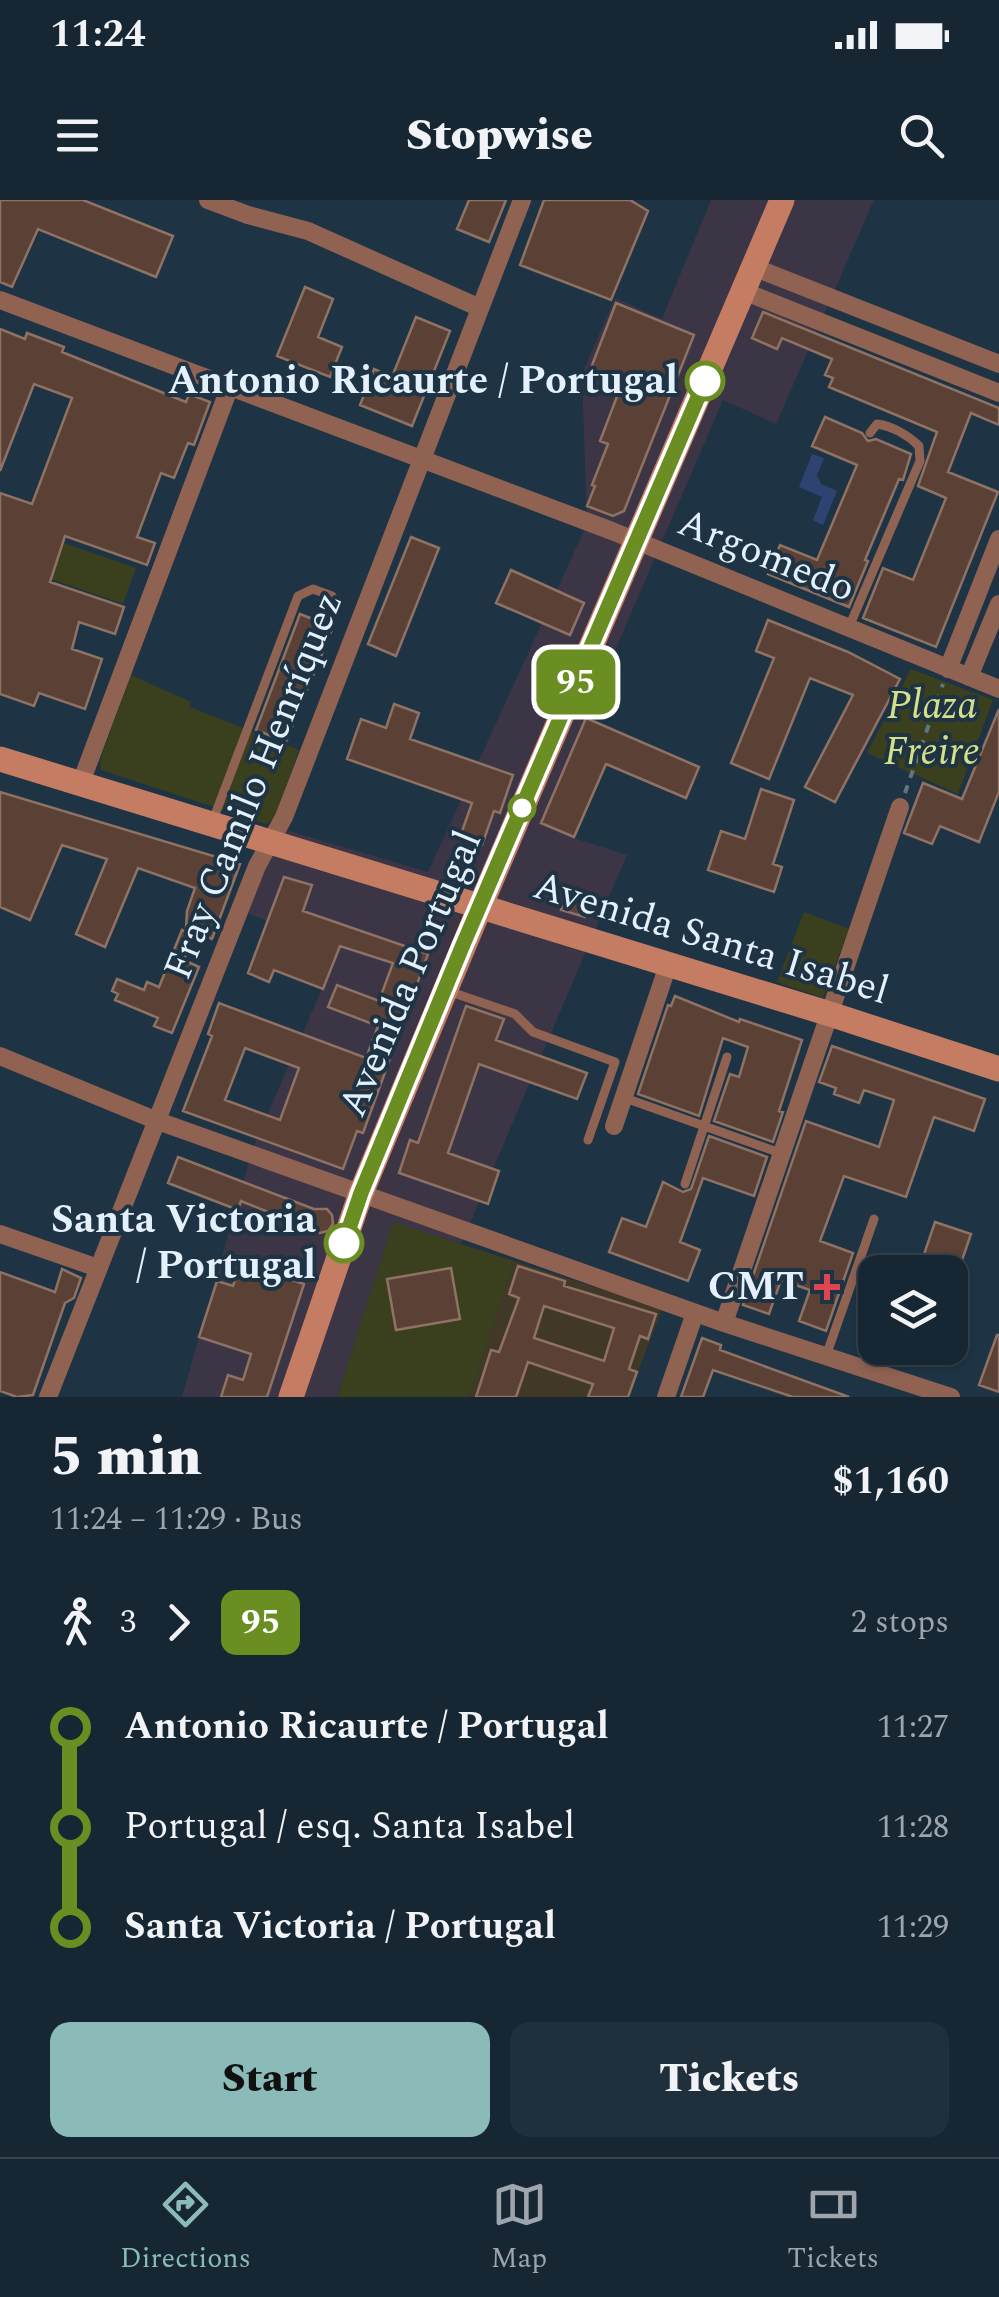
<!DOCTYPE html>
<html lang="en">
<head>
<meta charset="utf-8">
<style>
  body { margin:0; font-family:Spectral,serif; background:#1f2f3b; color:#f1f3f6; height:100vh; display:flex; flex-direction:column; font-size:38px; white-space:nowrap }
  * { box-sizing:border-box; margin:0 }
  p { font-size:32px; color:#9ea5ac }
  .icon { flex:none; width:55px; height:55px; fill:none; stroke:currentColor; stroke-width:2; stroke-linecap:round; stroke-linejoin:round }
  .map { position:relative; height:1197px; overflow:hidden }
  .panel { display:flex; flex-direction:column; background:#162733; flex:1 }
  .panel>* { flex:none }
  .badge { padding:0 20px; border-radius:15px; font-size:35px; line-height:65px }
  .fabs { position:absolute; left:858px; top:1055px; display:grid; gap:20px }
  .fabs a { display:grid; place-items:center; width:110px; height:110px; border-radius:20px; background:#162733; box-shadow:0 2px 8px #0004,0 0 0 2px #35444e; font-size:50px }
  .map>.badge { position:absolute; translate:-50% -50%; box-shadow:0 0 0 5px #fff }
  .legs { display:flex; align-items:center; gap:15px; height:110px; padding:0 50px; font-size:32px }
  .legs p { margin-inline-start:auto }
  .head { display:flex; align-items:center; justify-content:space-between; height:170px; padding:0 50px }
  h1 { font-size:55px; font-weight:800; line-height:75px }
  .action { display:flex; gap:20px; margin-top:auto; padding:20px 50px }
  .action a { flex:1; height:115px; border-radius:20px; background:#8bbbb9; color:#111; font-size:40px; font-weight:800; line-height:115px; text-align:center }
  .action a+a { background:#1f2f3b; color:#f1f3f6 }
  ul { padding:0 50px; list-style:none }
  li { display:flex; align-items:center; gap:35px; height:100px; font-size:38px }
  li i { display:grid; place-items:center; width:15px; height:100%; margin:0 12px; background:currentColor }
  li i::after { content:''; width:25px; height:25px; margin:-12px; border:8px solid; border-radius:50%; background:#162733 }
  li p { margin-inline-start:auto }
  li:first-child i { background:linear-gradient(#0000 50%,currentColor 0) }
  li:last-child i { background:linear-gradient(currentColor 50%,#0000 0) }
  .status { display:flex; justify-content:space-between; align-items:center; height:70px; padding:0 50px; background:#162733; direction:ltr }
  .status svg { height:28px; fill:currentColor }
  header { display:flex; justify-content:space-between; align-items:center; height:130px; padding:0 50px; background:#162733; font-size:45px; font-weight:800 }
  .tabs { display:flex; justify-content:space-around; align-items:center; height:140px; border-top:2px solid #35444e; background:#162733; font-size:28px; color:#9ea5ac }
  .tabs a { display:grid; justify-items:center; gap:5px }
  .tabs .on { color:#8bbbb9 }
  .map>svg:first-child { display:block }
  .commercial { fill:#3c3546 }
  .education { fill:#413827 }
  .green { fill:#3a3f1e }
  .water { fill:#2f4372 }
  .building { fill:#5b4135; stroke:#8e7264; stroke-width:2.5; fill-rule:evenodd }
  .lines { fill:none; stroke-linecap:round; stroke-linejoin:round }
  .path { stroke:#627583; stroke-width:4; stroke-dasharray:8 8; stroke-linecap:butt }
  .lane { stroke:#8f6252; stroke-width:9 }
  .street { stroke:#8f6252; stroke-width:18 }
  .secondary { stroke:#c47c62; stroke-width:25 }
  .line-1-casing { stroke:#fff; stroke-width:22 }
  .line-1 { stroke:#6b8e23; stroke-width:15 }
  .stop-1-dot { fill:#fff; stroke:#6b8e23; stroke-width:5 }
  .health-dot { fill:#e0444e; stroke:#1e3444; stroke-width:4 }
  .labels { text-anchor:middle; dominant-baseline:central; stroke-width:8; stroke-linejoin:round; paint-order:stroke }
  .stop-label { font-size:40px; font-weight:bold; fill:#e4f1fc; stroke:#1e3444; text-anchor:end }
  .street-label { font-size:40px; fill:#e4f1fc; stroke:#1e3444 }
  .park-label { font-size:40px; font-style:italic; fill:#d4e188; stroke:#1e3444 }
  .poi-label { font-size:40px; font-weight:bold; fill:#e4f1fc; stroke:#1e3444; text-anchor:end }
</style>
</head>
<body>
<div class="status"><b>11:24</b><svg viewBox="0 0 49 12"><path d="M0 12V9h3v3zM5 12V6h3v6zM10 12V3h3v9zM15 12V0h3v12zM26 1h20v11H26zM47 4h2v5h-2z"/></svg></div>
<header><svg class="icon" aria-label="menu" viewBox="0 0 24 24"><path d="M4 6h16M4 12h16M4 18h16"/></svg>Stopwise<svg class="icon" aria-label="search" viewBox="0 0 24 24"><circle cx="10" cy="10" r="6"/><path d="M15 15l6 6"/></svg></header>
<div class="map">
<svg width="999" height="1197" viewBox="0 0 999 1197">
  <rect width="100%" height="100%" fill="#1e3444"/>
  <path class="commercial" d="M711 0H874L776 224 723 200 541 622 577 639 627 655 461 1044 393 1023 337 1197H182L253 948 339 749 239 710 269 625 428 672 587 324 582 174 615 98 662 119Z"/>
  <path class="education" d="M514 1061 662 1109 628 1197H469Z"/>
  <path class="green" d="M64 343 136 368 123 404 51 379Z
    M911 469 993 500 958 594 867 553Z
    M131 475 191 502 190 507 299 550 275 618 266 624 101 570 100 560Z
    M804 712 849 729 823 798 777 782Z
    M393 1022 514 1061 469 1197H337Z"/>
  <path class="water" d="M812 254 824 258 817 275 821 284 837 291 823 325 813 320 822 297 799 287Z"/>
  <path class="building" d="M0 0H83L173 36 156 77 38 29 12 87 0 82Z
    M469 0H506L489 42 457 29Z
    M544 0H630L648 11 611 100 520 65Z
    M305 87 333 99 318 137 342 147 330 177 277 156Z
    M616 103 694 135 624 311 613 316 587 306 595 286 592 285 608 244 600 241 621 186 589 173Z
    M763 112 999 208V225L971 213 948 272 998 292 936 447 863 418 883 368 913 380 946 298 918 286 937 232 829 187 833 178 825 175 832 159 782 138 777 149 752 138Z
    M416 117 450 131 412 226 360 205 374 169 392 177Z
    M0 129 25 139 27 133 64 147 62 152 186 202 189 194 210 202 194 245 188 243 174 278 161 273 137 337 155 343 147 365 65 336 50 382 124 407 115 434 79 422 72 449 102 459 85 509 39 493 34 506 0 494V293L32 304 72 198 34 184 0 271Z
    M825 217 862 233 868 241 876 239 911 254 903 280 899 279 865 360 868 361 849 407 768 374 780 345 817 360 857 265 812 246Z
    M411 337 439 348 396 456 368 444Z
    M511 370 584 403 570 435 496 403Z
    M300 414 333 427 286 542 256 530Z
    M768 420 848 452 900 479 835 602 805 587 853 495 810 478 769 579 731 563 774 458 756 451Z
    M394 504 419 513 410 539 513 575 500 613 494 611 482 645 460 637 472 603 347 559 361 519 386 528Z
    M999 509V592L979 642 940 626 932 644 904 633 923 583 962 599Z
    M586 518 699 567 686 598 606 564 574 637 541 623Z
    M761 589 794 600 773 664 782 667 774 692 708 670 721 631 745 639Z
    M0 592 240 664 212 739 186 729 187 711 195 688 138 668 105 747 76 734 107 659 62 645 30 720 0 707Z
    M284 677 312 685 303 711 428 754 363 933 357 931 343 969 183 911 212 836 208 834 219 803 366 858 378 826 328 807 337 785 379 801 393 763 340 746 323 789 274 770 269 782 248 773ZM245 848 299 868 280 920 225 900Z
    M568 687 592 695 585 717 561 710Z
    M182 730 193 735 184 760 199 767 172 833 154 826 158 818 115 800 118 794 112 791 117 779 144 790 147 782 159 787Z
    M675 796 739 822 740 819 802 840 779 911 783 912 773 942 714 921 730 874 739 877 748 847 723 838 699 916 638 894 668 805 671 806Z
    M466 806 504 819 496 840 587 873 577 899 479 864 448 953 499 971 488 1004 399 973 410 940 418 943Z
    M832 846 985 899 974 931 934 917 906 997 844 976 820 1041 853 1053 826 1131 799 1121 810 1090 781 1080 769 1114 743 1105 806 921 879 947 894 900 864 890 859 903 834 894 836 888 819 882Z
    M709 936 767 957 754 996 703 978 680 1042 700 1050 688 1081 609 1052 622 1018 646 1027 663 982 683 992 691 989Z
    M178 957 314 1009H327L332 1015 333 1024 328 1031 320 1033 241 1001 238 1010 168 983Z
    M935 1022 971 1034 958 1072H918Z
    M241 1063 304 1084 267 1197H221L228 1175 243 1180 251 1154 199 1137 217 1081 233 1086Z
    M518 1066 565 1081 564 1086 656 1114 648 1139 640 1136 629 1169 637 1172 628 1197H588L593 1184 528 1162 516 1197H476L491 1150 499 1152 519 1098 509 1094ZM544 1106 614 1128 604 1161 534 1138Z
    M451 1068 460 1119 396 1130 387 1079Z
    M62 1069 81 1078 74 1098 65 1103 33 1195 17 1197 0 1191V1072L55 1092Z
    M997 1135H999V1192L979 1185Z
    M702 1138 721 1145 720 1150 849 1197H793L713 1170 703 1197H681Z"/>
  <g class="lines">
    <path class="path" d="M905 593 943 484"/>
    <path class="lane" d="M849 427 920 261 919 246C908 235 892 226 877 224L870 233
      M213 620 298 396 313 389 332 396
      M448 791 515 814 533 832 615 862 588 940
      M625 898 783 954
      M685 984 727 857
      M826 1156 874 1019"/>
    <path class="street" d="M208 0 248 15 308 31 480 108
      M753 67 999 164
      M743 91 999 193
      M0 100 612 331 999 489
      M948 469 999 339
      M969 477 999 404
      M80 585 230 186
      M0 856 155 920 724 1123 951 1197
      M614 926 668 765
      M0 1034 98 1068
      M724 1123 900 607
      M48 1197 257 666 284 617 522 0
      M666 1197 695 1113"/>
    <path class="secondary" d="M0 559 830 814 999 869
      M291 1197 361 993 485 695 782 0"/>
  </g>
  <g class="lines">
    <defs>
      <path id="line-1" d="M344 1043 361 993 462 747 705 181"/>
    </defs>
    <use href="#line-1" class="line-1-casing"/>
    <use href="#line-1" class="line-1"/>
  </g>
  <g class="stop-1-dot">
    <circle cx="705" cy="181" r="18"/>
    <circle cx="522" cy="608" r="12"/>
    <circle cx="344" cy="1043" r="18"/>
  </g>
  <path class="health-dot" d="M822 1072h10v10h10v10h-10v10h-10v-10h-10v-10h10z"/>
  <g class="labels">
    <g class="stop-label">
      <text x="678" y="181">Antonio Ricaurte / Portugal</text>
      <text x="316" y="1020">Santa Victoria<tspan x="316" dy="46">/ Portugal</tspan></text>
    </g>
    <g class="street-label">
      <text transform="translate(766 356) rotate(22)">Argomedo</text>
      <text transform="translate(254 586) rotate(-68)">Fray Camilo Henríquez</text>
      <text transform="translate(711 739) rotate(17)">Avenida Santa Isabel</text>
      <text transform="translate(411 774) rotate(-67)">Avenida Portugal</text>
    </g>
    <g class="park-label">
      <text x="932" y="506">Plaza<tspan x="932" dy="46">Freire</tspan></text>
    </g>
    <g class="poi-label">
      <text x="804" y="1087">CMT</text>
    </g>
  </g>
</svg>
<div class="fabs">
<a><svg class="icon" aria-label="layers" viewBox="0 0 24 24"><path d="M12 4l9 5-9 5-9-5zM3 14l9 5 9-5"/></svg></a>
</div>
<b class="badge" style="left:576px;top:482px;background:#6b8e23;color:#fff">95</b>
</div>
<section class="panel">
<div class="head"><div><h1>5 min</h1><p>11:24 – 11:29 · Bus</p></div><b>$1,160</b></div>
<div class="legs"><svg class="icon" aria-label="walk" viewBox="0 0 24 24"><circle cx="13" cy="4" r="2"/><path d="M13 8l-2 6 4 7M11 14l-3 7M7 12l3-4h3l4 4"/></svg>3<svg class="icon" aria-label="forward" viewBox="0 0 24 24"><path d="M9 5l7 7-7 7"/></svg><b class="badge" style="background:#6b8e23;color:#fff">95</b><p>2 stops</p></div>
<ul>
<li><i style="color:#6b8e23"></i><b>Antonio Ricaurte / Portugal</b><p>11:27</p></li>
<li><i style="color:#6b8e23"></i><span>Portugal / esq. Santa Isabel</span><p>11:28</p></li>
<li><i style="color:#6b8e23"></i><b>Santa Victoria / Portugal</b><p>11:29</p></li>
</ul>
<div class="action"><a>Start</a><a>Tickets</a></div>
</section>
<nav class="tabs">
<a class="on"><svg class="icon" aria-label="directions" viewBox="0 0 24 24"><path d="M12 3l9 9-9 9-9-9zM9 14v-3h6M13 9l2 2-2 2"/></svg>Directions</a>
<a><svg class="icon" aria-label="map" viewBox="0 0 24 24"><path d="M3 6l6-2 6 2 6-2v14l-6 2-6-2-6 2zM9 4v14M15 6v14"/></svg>Map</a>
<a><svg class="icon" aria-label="tickets" viewBox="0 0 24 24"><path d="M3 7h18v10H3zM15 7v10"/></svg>Tickets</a>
</nav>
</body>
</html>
